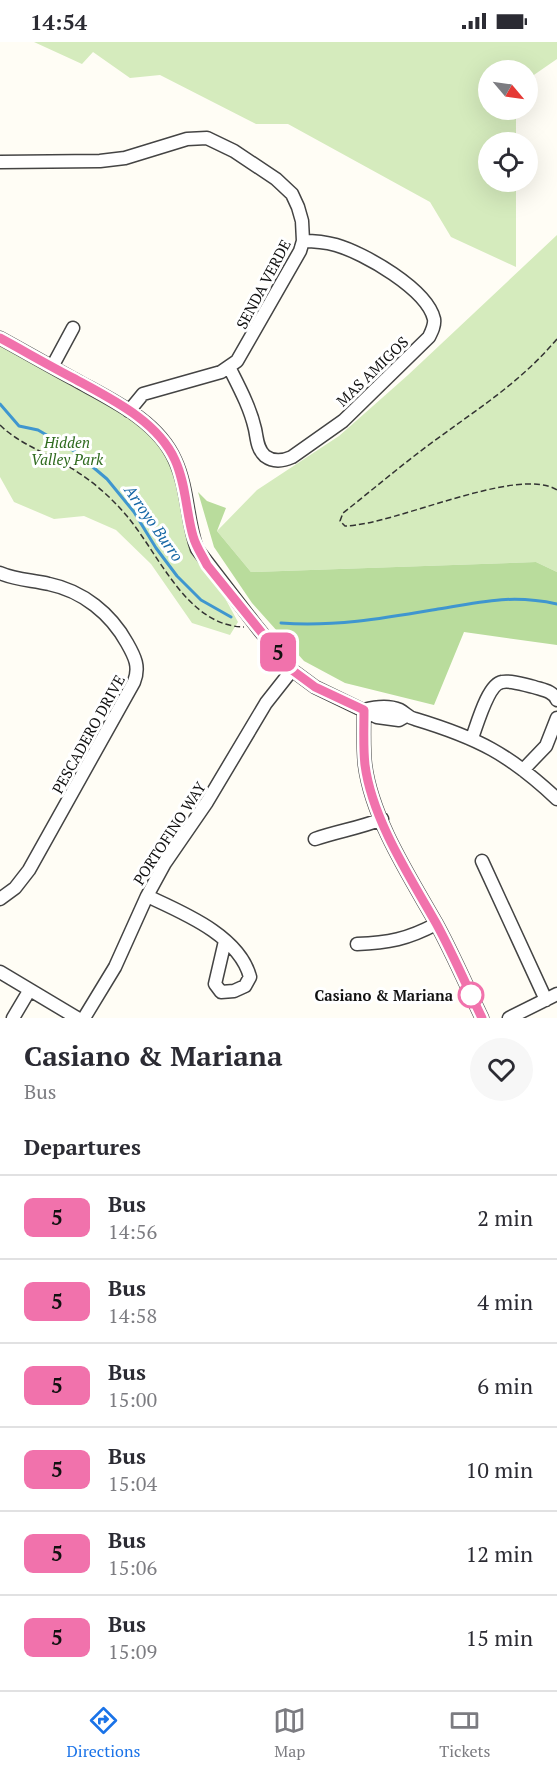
<!DOCTYPE html>
<html lang="en">
<head>
<meta charset="utf-8">
<style>
  body { margin:0; font-family:"PT Serif",serif; background:#f7f7f7; color:#2b2b33; height:100vh; display:flex; flex-direction:column; font-size:22px; white-space:nowrap }
  * { box-sizing:border-box; margin:0 }
  p { font-size:20px; color:#7c7c81 }
  .icon { flex:none; width:33px; height:33px; fill:none; stroke:currentColor; stroke-width:2; stroke-linecap:round; stroke-linejoin:round }
  .map { position:relative; height:976px; overflow:hidden }
  .sheet { display:flex; flex-direction:column; background:#fff; flex:1 }
  .sheet>* { flex:none }
  .badge { padding:0 12px; border-radius:9px; font-size:21px; line-height:39px }
  .needle { width:39px; rotate:119deg }
  .fabs { position:absolute; left:478px; top:18px; display:grid; gap:12px }
  .fabs a { display:grid; place-items:center; width:60px; height:60px; border-radius:50%; background:#fff; box-shadow:0 6px 24px #0002; font-size:30px }
  .map>.badge { position:absolute; translate:-50% -50%; box-shadow:0 0 0 3px #fff }
  h2 { padding:0 24px; font-size:22px; line-height:54px }
  .round { display:grid; place-items:center; flex:none; width:63px; height:63px; border-radius:32px; background:#f7f7f7 }
  .summary { display:flex; align-items:center; justify-content:space-between; height:102px; padding:0 24px }
  h1 { font-size:28px; font-weight:600; line-height:45px }
  ul { padding:0; list-style:none }
  li { display:flex; align-items:center; gap:18px; height:84px; padding:0 24px; border-top:2px solid #e1e1e2 }
  li div { flex:1 }
  li b { display:block; font-size:22px }
  li em { font-style:normal }
  li .badge { min-width:66px; font-weight:700; text-align:center }
  .status { display:flex; justify-content:space-between; align-items:center; height:42px; padding:0 30px; background:#fff; direction:ltr }
  .status svg { height:16px; fill:currentColor }
  .menu { display:flex; justify-content:space-around; align-items:center; height:84px; border-top:2px solid #e1e1e2; background:#fff; font-size:16px; color:#7c7c81 }
  .menu a { display:grid; justify-items:center; gap:3px }
  .menu .current { color:#1a73e8 }
  .map>svg:first-child { display:block }
  .green { fill:#d5ebbd }
  .forest { fill:#b9dc9c }
  .lines { fill:none; stroke-linecap:round; stroke-linejoin:round }
  .stream { stroke:#3f96cf; stroke-width:3 }
  .minor-casing { stroke:#444; stroke-width:15 }
  .path { stroke:#333; stroke-width:1.5; stroke-dasharray:6 3; stroke-linecap:butt }
  .minor { stroke:#fff; stroke-width:12 }
  .line-casing { stroke:#fff; stroke-width:14 }
  .line { stroke:#f172ac; stroke-width:9 }
  .stop-dot { fill:#fff; stroke:#f172ac; stroke-width:3 }
  .labels { text-anchor:middle; dominant-baseline:central; stroke-width:6; stroke-linejoin:round; paint-order:stroke }
  .street-label { font-size:15px; fill:#111; stroke:#fff }
  .park-label { font-size:15px; font-style:italic; fill:#2f6b1f; stroke:#fff }
  .stop-label { font-size:15px; font-weight:bold; fill:#111; stroke:#fff; text-anchor:end }
  .water-label { font-size:16px; font-style:italic; fill:#1768a6; stroke:#fff }
</style>
</head>
<body>
<div class="status"><b>14:54</b><svg viewBox="0 0 49 12"><path d="M0 12V9h3v3zM5 12V6h3v6zM10 12V3h3v9zM15 12V0h3v12zM26 1h20v11H26zM47 4h2v5h-2z"/></svg></div>
<div class="map">
<svg width="557" height="976" viewBox="0 0 557 976">
  <rect width="100%" height="100%" fill="#fffdf5"/>
  <path class="green" d="M34 0H557V17L528 37V28H489V68H516V100H489V140H516V225L451 195 430 160 288 82H256L160 33 130 36 93 10 82 22Z
    M557 193V530L536 520 251 530 217 489 257 448 339 394 408 333Z
    M0 296 107 356 168 404 207 523 238 580 230 593 192 581 151 522 116 488 84 474 54 477 14 460 0 435Z"/>
  <path class="forest" d="M198 450 207 459 226 466 217 489 251 530 536 520 557 530V603L464 590 434 663 345 641 304 619 252 561 214 505Z"/>
  <g class="lines">
    <path class="stream" d="M0 362 19 384 38 388 74 409 107 437 134 470 156 506 177 534 201 558 231 575
      M281 581C335 585 385 576 438 567 483 560 511 552 557 562"/>
    <defs>
      <path id="minor" d="M0 120 100 119 125 116 187 97 207 96 234 109 276 137 292 152 298 165 302 179 303 199 300 209 237 319 221 330 143 352 129 369
        M0 296C24 309 48 323 72 336 109 357 157 377 175 418 188 446 187 479 197 507L257 585 292 628 315 645 377 675 399 678 406 674
        M52 325 73 286
        M229 325C239 345 250 365 255 387 257 396 257 407 265 414 273 420 283 419 292 415L343 379 429 295C432 289 435 283 434 277 427 247 364 211 336 203 325 200 315 199 303 199
        M0 531C16 538 32 538 49 542 83 549 111 572 127 601 135 615 140 625 134 640L29 828 15 846 0 857
        M364 668C364 686 363 706 365 723 372 777 410 835 436 881 453 912 467 945 482 976
        M364 668C375 665 388 663 400 668 406 671 407 675 415 677 478 696 509 712 557 757
        M472 696C477 683 488 642 502 640 512 638 524 643 534 645 543 648 553 649 557 658
        M523 728 546 704 557 676
        M315 797C338 789 360 786 382 777
        M482 819 546 958
        M147 854C181 870 239 893 250 935L245 944 234 949 221 950 215 942 225 899
        M357 902C388 901 408 897 436 882
        M0 930 77 976
        M13 976 29 949
        M84 976 115 925 147 854 165 821 207 760 266 661 292 628
        M509 976 557 952"/>
    </defs>
    <use href="#minor" class="minor-casing"/>
    <path class="path" d="M557 297C518 343 474 369 426 405 398 426 371 449 343 471L340 479 345 484C395 483 518 423 557 448
      M0 383C18 401 44 410 66 423 89 436 109 453 126 473 159 511 186 584 244 585"/>
    <use href="#minor" class="minor"/>
  </g>
  <g class="lines">
    <defs>
      <path id="line" d="M0 296C24 309 48 323 73 336 109 356 157 378 175 418 186 442 186 470 193 494 196 505 202 513 207 523L292 628 315 645 364 668C364 686 363 706 365 723 372 777 410 835 436 881 453 912 467 945 482 976"/>
    </defs>
    <use href="#line" class="line-casing"/>
    <use href="#line" class="line"/>
  </g>
  <circle class="stop-dot" cx="471" cy="953" r="12"/>
  <g class="labels">
    <g class="street-label">
      <text transform="translate(263 242) rotate(-62)">SENDA VERDE</text>
      <text transform="translate(372 329) rotate(-44)">MAS AMIGOS</text>
      <text transform="translate(88 692) rotate(-61)">PESCADERO DRIVE</text>
      <text transform="translate(169 791) rotate(-57)">PORTOFINO WAY</text>
    </g>
    <g class="park-label">
      <text x="67" y="400">Hidden<tspan x="67" dy="17">Valley Park</tspan></text>
    </g>
    <g class="stop-label">
      <text x="453" y="953">Casiano &amp; Mariana</text>
    </g>
    <g class="water-label">
      <text transform="translate(154 481) rotate(55)">Arroyo Burro</text>
    </g>
  </g>
</svg>
<div class="fabs">
<a><svg class="needle" viewBox="-14 -14 28 28"><path d="M0-13l5 13h-10z" fill="#e53935"/><path d="M0 13l5-13h-10z" fill="#7c7c81"/></svg></a>
<a><svg class="icon" aria-label="locate" viewBox="0 0 24 24"><circle cx="12" cy="12" r="6"/><path d="M12 2v4M12 18v4M2 12h4M18 12h4"/></svg></a>
</div>
<b class="badge" style="left:278px;top:610px;background:#f172ac;color:#111">5</b>
</div>
<section class="sheet">
<div class="summary"><div><h1>Casiano &amp; Mariana</h1><p>Bus</p></div><a class="round"><svg class="icon" aria-label="heart" viewBox="0 0 24 24"><path d="M12 20l-8-8c-3-5 5-10 8-4 3-6 11-1 8 4z"/></svg></a></div>
<h2>Departures</h2>
<ul>
<li><span class="badge" style="background:#f172ac;color:#111">5</span><div><b>Bus</b><p>14:56</p></div><em>2 min</em></li>
<li><span class="badge" style="background:#f172ac;color:#111">5</span><div><b>Bus</b><p>14:58</p></div><em>4 min</em></li>
<li><span class="badge" style="background:#f172ac;color:#111">5</span><div><b>Bus</b><p>15:00</p></div><em>6 min</em></li>
<li><span class="badge" style="background:#f172ac;color:#111">5</span><div><b>Bus</b><p>15:04</p></div><em>10 min</em></li>
<li><span class="badge" style="background:#f172ac;color:#111">5</span><div><b>Bus</b><p>15:06</p></div><em>12 min</em></li>
<li><span class="badge" style="background:#f172ac;color:#111">5</span><div><b>Bus</b><p>15:09</p></div><em>15 min</em></li>
</ul>
</section>
<nav class="menu">
<a class="current"><svg class="icon" aria-label="directions" viewBox="0 0 24 24"><path d="M12 3l9 9-9 9-9-9zM9 14v-3h6M13 9l2 2-2 2"/></svg>Directions</a>
<a><svg class="icon" aria-label="map" viewBox="0 0 24 24"><path d="M3 6l6-2 6 2 6-2v14l-6 2-6-2-6 2zM9 4v14M15 6v14"/></svg>Map</a>
<a><svg class="icon" aria-label="tickets" viewBox="0 0 24 24"><path d="M3 7h18v10H3zM15 7v10"/></svg>Tickets</a>
</nav>
</body>
</html>
